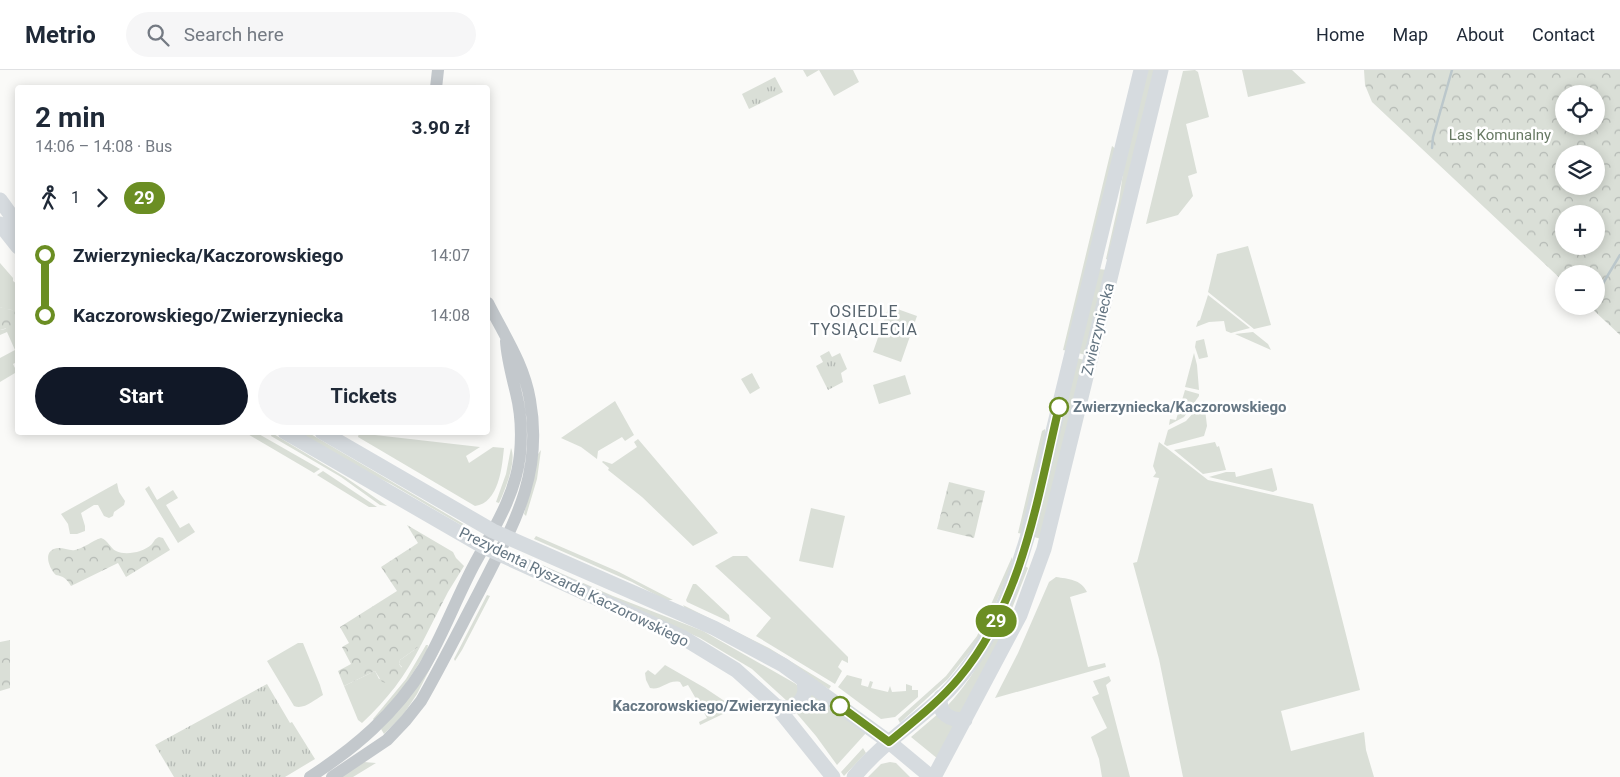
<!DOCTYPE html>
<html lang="en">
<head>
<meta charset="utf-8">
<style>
  body { margin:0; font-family:Roboto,sans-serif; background:#f6f6f7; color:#1f2937; height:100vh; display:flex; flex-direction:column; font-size:19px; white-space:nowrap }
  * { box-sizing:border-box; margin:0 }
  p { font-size:16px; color:#747a83 }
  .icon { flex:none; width:28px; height:28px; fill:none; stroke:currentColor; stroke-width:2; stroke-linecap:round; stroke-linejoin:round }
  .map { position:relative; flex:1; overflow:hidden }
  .sheet { position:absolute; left:15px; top:15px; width:475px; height:350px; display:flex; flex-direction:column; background:#fff; border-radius:5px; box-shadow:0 2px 12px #0003 }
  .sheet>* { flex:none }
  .badge { padding:0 10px; border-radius:16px; font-size:18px; line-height:32px }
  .tools { position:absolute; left:1555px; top:15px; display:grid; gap:10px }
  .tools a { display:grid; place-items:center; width:50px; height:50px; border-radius:50%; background:#fff; box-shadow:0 2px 12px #0003; font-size:25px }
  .map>.badge { position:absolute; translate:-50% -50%; box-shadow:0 0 0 2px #fff }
  .legs { display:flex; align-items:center; gap:8px; height:55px; padding:0 20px; font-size:16px }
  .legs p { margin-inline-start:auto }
  .summary { display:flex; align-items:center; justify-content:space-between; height:85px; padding:0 20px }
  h1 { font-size:28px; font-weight:700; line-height:38px }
  .action { display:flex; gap:10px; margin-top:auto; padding:10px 20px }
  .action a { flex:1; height:58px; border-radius:30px; background:#111827; color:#fff; font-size:20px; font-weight:700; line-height:58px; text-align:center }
  .action a+a { background:#f6f6f7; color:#1f2937 }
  ul { padding:0 20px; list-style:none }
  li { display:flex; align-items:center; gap:18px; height:60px; font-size:19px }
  li i { display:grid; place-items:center; width:8px; height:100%; margin:0 6px; background:currentColor }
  li i::after { content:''; width:12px; height:12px; margin:-6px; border:4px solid; border-radius:50%; background:#fff }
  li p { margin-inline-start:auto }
  li:first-child i { background:linear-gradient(#0000 50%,currentColor 0) }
  li:last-child i { background:linear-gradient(currentColor 50%,#0000 0) }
  header { display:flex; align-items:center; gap:30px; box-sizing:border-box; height:70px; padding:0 25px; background:#fff; border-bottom:1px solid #e0e1e3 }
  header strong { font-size:24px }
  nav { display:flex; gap:28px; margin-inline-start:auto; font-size:18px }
  .search { width:350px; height:45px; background:#f6f6f7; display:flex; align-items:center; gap:12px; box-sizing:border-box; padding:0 18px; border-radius:28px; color:#747a83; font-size:19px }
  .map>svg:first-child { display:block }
  .grass { fill:#dadfd7 }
  .forest { fill:url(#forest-crowns); fill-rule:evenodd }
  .park { fill:url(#park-tufts) }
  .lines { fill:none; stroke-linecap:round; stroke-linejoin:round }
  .stream { stroke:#bbc7cb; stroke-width:2.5 }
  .minor { stroke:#c3c8cc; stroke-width:12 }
  .major { stroke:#d6dbdf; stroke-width:15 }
  .line-1-casing { stroke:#fff; stroke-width:11 }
  .line-1 { stroke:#6b8e23; stroke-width:8 }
  .stop-1-dot { fill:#fff; stroke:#6b8e23; stroke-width:2.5 }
  .labels { text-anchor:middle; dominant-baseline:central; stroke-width:5; stroke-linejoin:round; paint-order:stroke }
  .park-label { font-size:15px; fill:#687a64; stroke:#fff }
  .street-label { font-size:15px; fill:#657683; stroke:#fff }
  .stop-label { font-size:15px; font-weight:bold; fill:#657683; stroke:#fff; text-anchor:start }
  .neighbourhood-label { font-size:16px; letter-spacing:1px; fill:#57646e; stroke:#fff }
</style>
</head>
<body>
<header>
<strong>Metrio</strong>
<div class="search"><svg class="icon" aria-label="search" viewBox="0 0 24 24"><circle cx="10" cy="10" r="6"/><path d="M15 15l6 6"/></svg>Search here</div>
<nav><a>Home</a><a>Map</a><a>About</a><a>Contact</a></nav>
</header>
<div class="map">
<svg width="1620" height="707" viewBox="0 0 1620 707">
  <defs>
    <pattern id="forest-crowns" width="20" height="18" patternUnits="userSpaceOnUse" patternTransform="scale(1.25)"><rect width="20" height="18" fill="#dadfd7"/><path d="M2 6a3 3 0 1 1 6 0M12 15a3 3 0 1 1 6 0" fill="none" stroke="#b4b9b4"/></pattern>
    <pattern id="park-tufts" width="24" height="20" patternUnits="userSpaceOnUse" patternTransform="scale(1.25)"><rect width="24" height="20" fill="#dadfd7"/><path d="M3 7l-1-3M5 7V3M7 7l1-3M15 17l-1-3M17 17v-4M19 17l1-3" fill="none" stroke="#b4b9b4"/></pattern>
  </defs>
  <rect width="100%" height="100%" fill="#fafaf8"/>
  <path class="grass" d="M803 0H853L859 12 834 26 819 0 807 7Z
    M1147 0H1156L1108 190 1106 189 1119 131 1124 96Z
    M1195 0 1198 2 1209 47 1186 54 1197 103 1188 106 1193 126 1178 145 1146 154 1183 1Z
    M1242 0H1292L1306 13 1248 27Z
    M1112 76 1117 80 1068 281 1063 280Z
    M1248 176 1271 255 1254 259 1208 222 1217 184Z
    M0 193 13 208V211L17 214V247L12 240 5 239 0 237Z
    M1099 199 1107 200 1086 285 1078 283Z
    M1208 225 1250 258 1231 263 1226 261 1224 251 1209 252 1196 257 1198 251 1200 250Z
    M889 236 917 246 901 292 873 282Z
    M17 250V292L13 294 16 300 15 303 0 312V288L15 280 7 262 0 265V260L5 259Z
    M1253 262 1268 274 1271 280 1235 264Z
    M1204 269 1208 287 1199 289 1195 277 1196 271Z
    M1194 283 1197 295 1199 320 1185 317Z
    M1077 288 1084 290 1041 469 1034 467Z
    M752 303 760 318 750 324 741 309Z
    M905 305 911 324 879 334 873 315Z
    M1185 320 1199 324V326L1184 347 1169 355 1170 349 1176 350Z
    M615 331 634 365 625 371 622 367 598 381 597 389 581 377 561 368Z
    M1204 331 1207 356 1204 366 1167 376 1164 374 1168 360 1186 351Z
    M1045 359 1046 369 1023 464 1018 463 1042 361Z
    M246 363H257L320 399 314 403Z
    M272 363 345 407 387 436 380 435 341 407 271 366Z
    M297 363H309L467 456 466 458 391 414 354 396Z
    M359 363H367L375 365 480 377 466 386 469 393 493 377 504 378C502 397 499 433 475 436L358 367Z
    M638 369 718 463 693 476 642 427 608 400 609 398 602 392 603 391 612 394 637 377 634 372Z
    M1159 372 1208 410 1313 434 1360 620 1281 641 1291 681 1364 662 1366 680 1374 707H1183L1159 589 1133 493 1137 492 1159 408 1153 407 1156 403 1153 396Z
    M1215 372 1217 377 1219 376 1226 400 1203 404 1174 380Z
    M511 378C517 391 505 420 499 433L496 432 506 404Z
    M541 380 537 409 526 446 524 444 538 384Z
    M1272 398 1277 418V420L1273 422 1209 407 1226 402H1235L1236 407Z
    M323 401 377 437H369L317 405Z
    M117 413 119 422 125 431 124 435 114 442 113 446 109 448 104 446 98 435H94L81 443 85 456V461L77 464H70L68 454 61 444Z
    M149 416 157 430 173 420 178 428 166 435 180 458 189 453 195 462 178 473 145 419Z
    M811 438 845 446 833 498 799 491Z
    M536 466 619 502 673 530H665L632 512 534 469Z
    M733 486H747L848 587V593L842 590 838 597 842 601 835 614 756 566 771 548 715 496Z
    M1012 487 1013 493 981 568 948 609 900 653 898 649 946 606 977 566Z
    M526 488 613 526 703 561 796 614 799 618V626L787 631 752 599 700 568 525 490Z
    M1025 496 1028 498 994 584 961 647 947 639 948 635C985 596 1003 544 1025 496Z
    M1056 507C1068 509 1081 509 1087 522L1070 527 1088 597 1105 593 1106 597 995 628 1018 583 1049 512Z
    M693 514H696L729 545 730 552 687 532 686 530Z
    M487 525 490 526 462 580 455 591 454 589Z
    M683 535 769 578 831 616 829 619 685 538Z
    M298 573H303L320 615 323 625C314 630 304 640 294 636L267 591Z
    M421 575C406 605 387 630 362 653L358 650 344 616 375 601 379 609 402 597 399 594 400 590Z
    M426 575H428L427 581 400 623 375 651 373 649 406 609Z
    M439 581 417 624 403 645 384 664 381 659Z
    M665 595 705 618 726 632 727 636 724 641 725 643 700 655 699 652 707 648 688 615 683 617 680 612C668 609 661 621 650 618L646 610 645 603 648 600 655 605Z
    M847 605 862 609 861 615 868 617 870 611 873 612 871 618 888 622 890 616 892 622 906 621V614L912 616V620H918V627L895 647 881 649 838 617Z
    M1109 606 1111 611 1106 615 1130 707H1102L1099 689 1091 667 1107 658 1092 627 1099 624 1093 611Z
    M808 621 866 663 837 695 816 666 793 639Z
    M939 643 956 656 938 689 911 667Z
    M863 678 866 683 844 706 841 702Z
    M364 692 376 693 353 707H341Z
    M890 692 896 693 910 707H868L881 694Z"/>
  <path class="forest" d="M1364 0H1620V265L1589 236H1596V204H1564V212L1372 32 1365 15ZM1564 24H1596V56H1564ZM1564 84H1596V116H1564ZM1564 144H1596V176H1564Z
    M0 237 15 241 17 250 14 256 0 260Z
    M949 412 985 421 974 468 937 459Z
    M407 455 453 482 456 488 464 496 448 522 421 575 400 590 399 594 404 601 402 605 397 606 386 613 382 612 375 601 344 616 338 601 351 594 342 577 349 573 340 557 397 521 381 497 418 473Z
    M159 467 163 468 170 480 126 507 118 493 71 516C67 509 63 506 56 505 48 497 42 479 59 478 64 478 70 481 75 480 84 478 92 471 101 468 108 470 110 478 116 481 126 486 143 482 151 475 154 472 154 469 159 467Z
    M10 570V618L0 621V572Z"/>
  <path class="park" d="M775 7 783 22 749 39 742 24Z
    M829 281 832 287 840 283 847 299 841 303 843 312 828 320 816 296 823 292 820 286Z
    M267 614 290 653 292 652 315 689 285 707H174L155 675Z"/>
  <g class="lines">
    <path class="stream" d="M1432 78 1433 67 1452 0
      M1596 225 1620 185"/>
    <path class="minor" d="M436 18 438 0
      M310 707C355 678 395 644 424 597 443 565 456 529 474 495 493 460 516 425 520 384 522 363 521 343 516 323 512 306 507 289 506 271
      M332 707 387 670 406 650 421 631C441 596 459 560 478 524 511 459 544 407 530 330 524 294 504 265 488 233"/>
    <path class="major" d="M0 130 18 155
      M0 154 18 177
      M285 362 484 477 682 567 736 600 776 636 833 707
      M322 362 493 461 714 558 783 595 889 672 931 707
      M941 627C937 644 950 650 965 650
      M776 636C795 643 810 628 803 609
      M854 707C879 676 912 655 941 628 986 585 1010 526 1027 468L1141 0
      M934 707 1020 545 1044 479 1161 0"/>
  </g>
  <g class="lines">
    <defs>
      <path id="line-1" d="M840 636 889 672C913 652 939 632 959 608 1022 533 1037 430 1059 337"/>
    </defs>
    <use href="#line-1" class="line-1-casing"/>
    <use href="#line-1" class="line-1"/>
  </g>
  <g class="stop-1-dot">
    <circle cx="1059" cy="337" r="9"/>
    <circle cx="840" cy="636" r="9"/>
  </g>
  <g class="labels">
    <g class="park-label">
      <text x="1500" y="65">Las Komunalny</text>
    </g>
    <g class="street-label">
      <text transform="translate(1098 259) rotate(-76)">Zwierzyniecka</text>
      <text transform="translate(574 517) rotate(26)">Prezydenta Ryszarda Kaczorowskiego</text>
    </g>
    <g class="stop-label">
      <text x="1073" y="337">Zwierzyniecka/Kaczorowskiego</text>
      <text x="826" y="636" text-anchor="end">Kaczorowskiego/Zwierzyniecka</text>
    </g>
    <g class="neighbourhood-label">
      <text x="864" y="241">OSIEDLE<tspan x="864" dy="18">TYSIĄCLECIA</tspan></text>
    </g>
  </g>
</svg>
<div class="tools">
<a><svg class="icon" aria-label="locate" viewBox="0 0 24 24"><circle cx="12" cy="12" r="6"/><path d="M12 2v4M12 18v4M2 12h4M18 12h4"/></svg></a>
<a><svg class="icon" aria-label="layers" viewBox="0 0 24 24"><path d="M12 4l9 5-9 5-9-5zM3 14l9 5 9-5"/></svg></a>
<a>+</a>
<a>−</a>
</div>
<b class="badge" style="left:996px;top:551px;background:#6b8e23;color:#fff">29</b>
<section class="sheet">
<div class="summary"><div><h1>2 min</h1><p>14:06 – 14:08 · Bus</p></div><b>3.90 zł</b></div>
<div class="legs"><svg class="icon" aria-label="walk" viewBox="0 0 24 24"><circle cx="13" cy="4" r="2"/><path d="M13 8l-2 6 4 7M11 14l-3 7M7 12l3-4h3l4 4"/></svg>1<svg class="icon" aria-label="forward" viewBox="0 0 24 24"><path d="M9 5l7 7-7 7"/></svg><b class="badge" style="background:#6b8e23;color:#fff">29</b></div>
<ul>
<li><i style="color:#6b8e23"></i><b>Zwierzyniecka/Kaczorowskiego</b><p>14:07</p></li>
<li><i style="color:#6b8e23"></i><b>Kaczorowskiego/Zwierzyniecka</b><p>14:08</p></li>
</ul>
<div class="action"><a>Start</a><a>Tickets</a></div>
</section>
</div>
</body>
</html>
